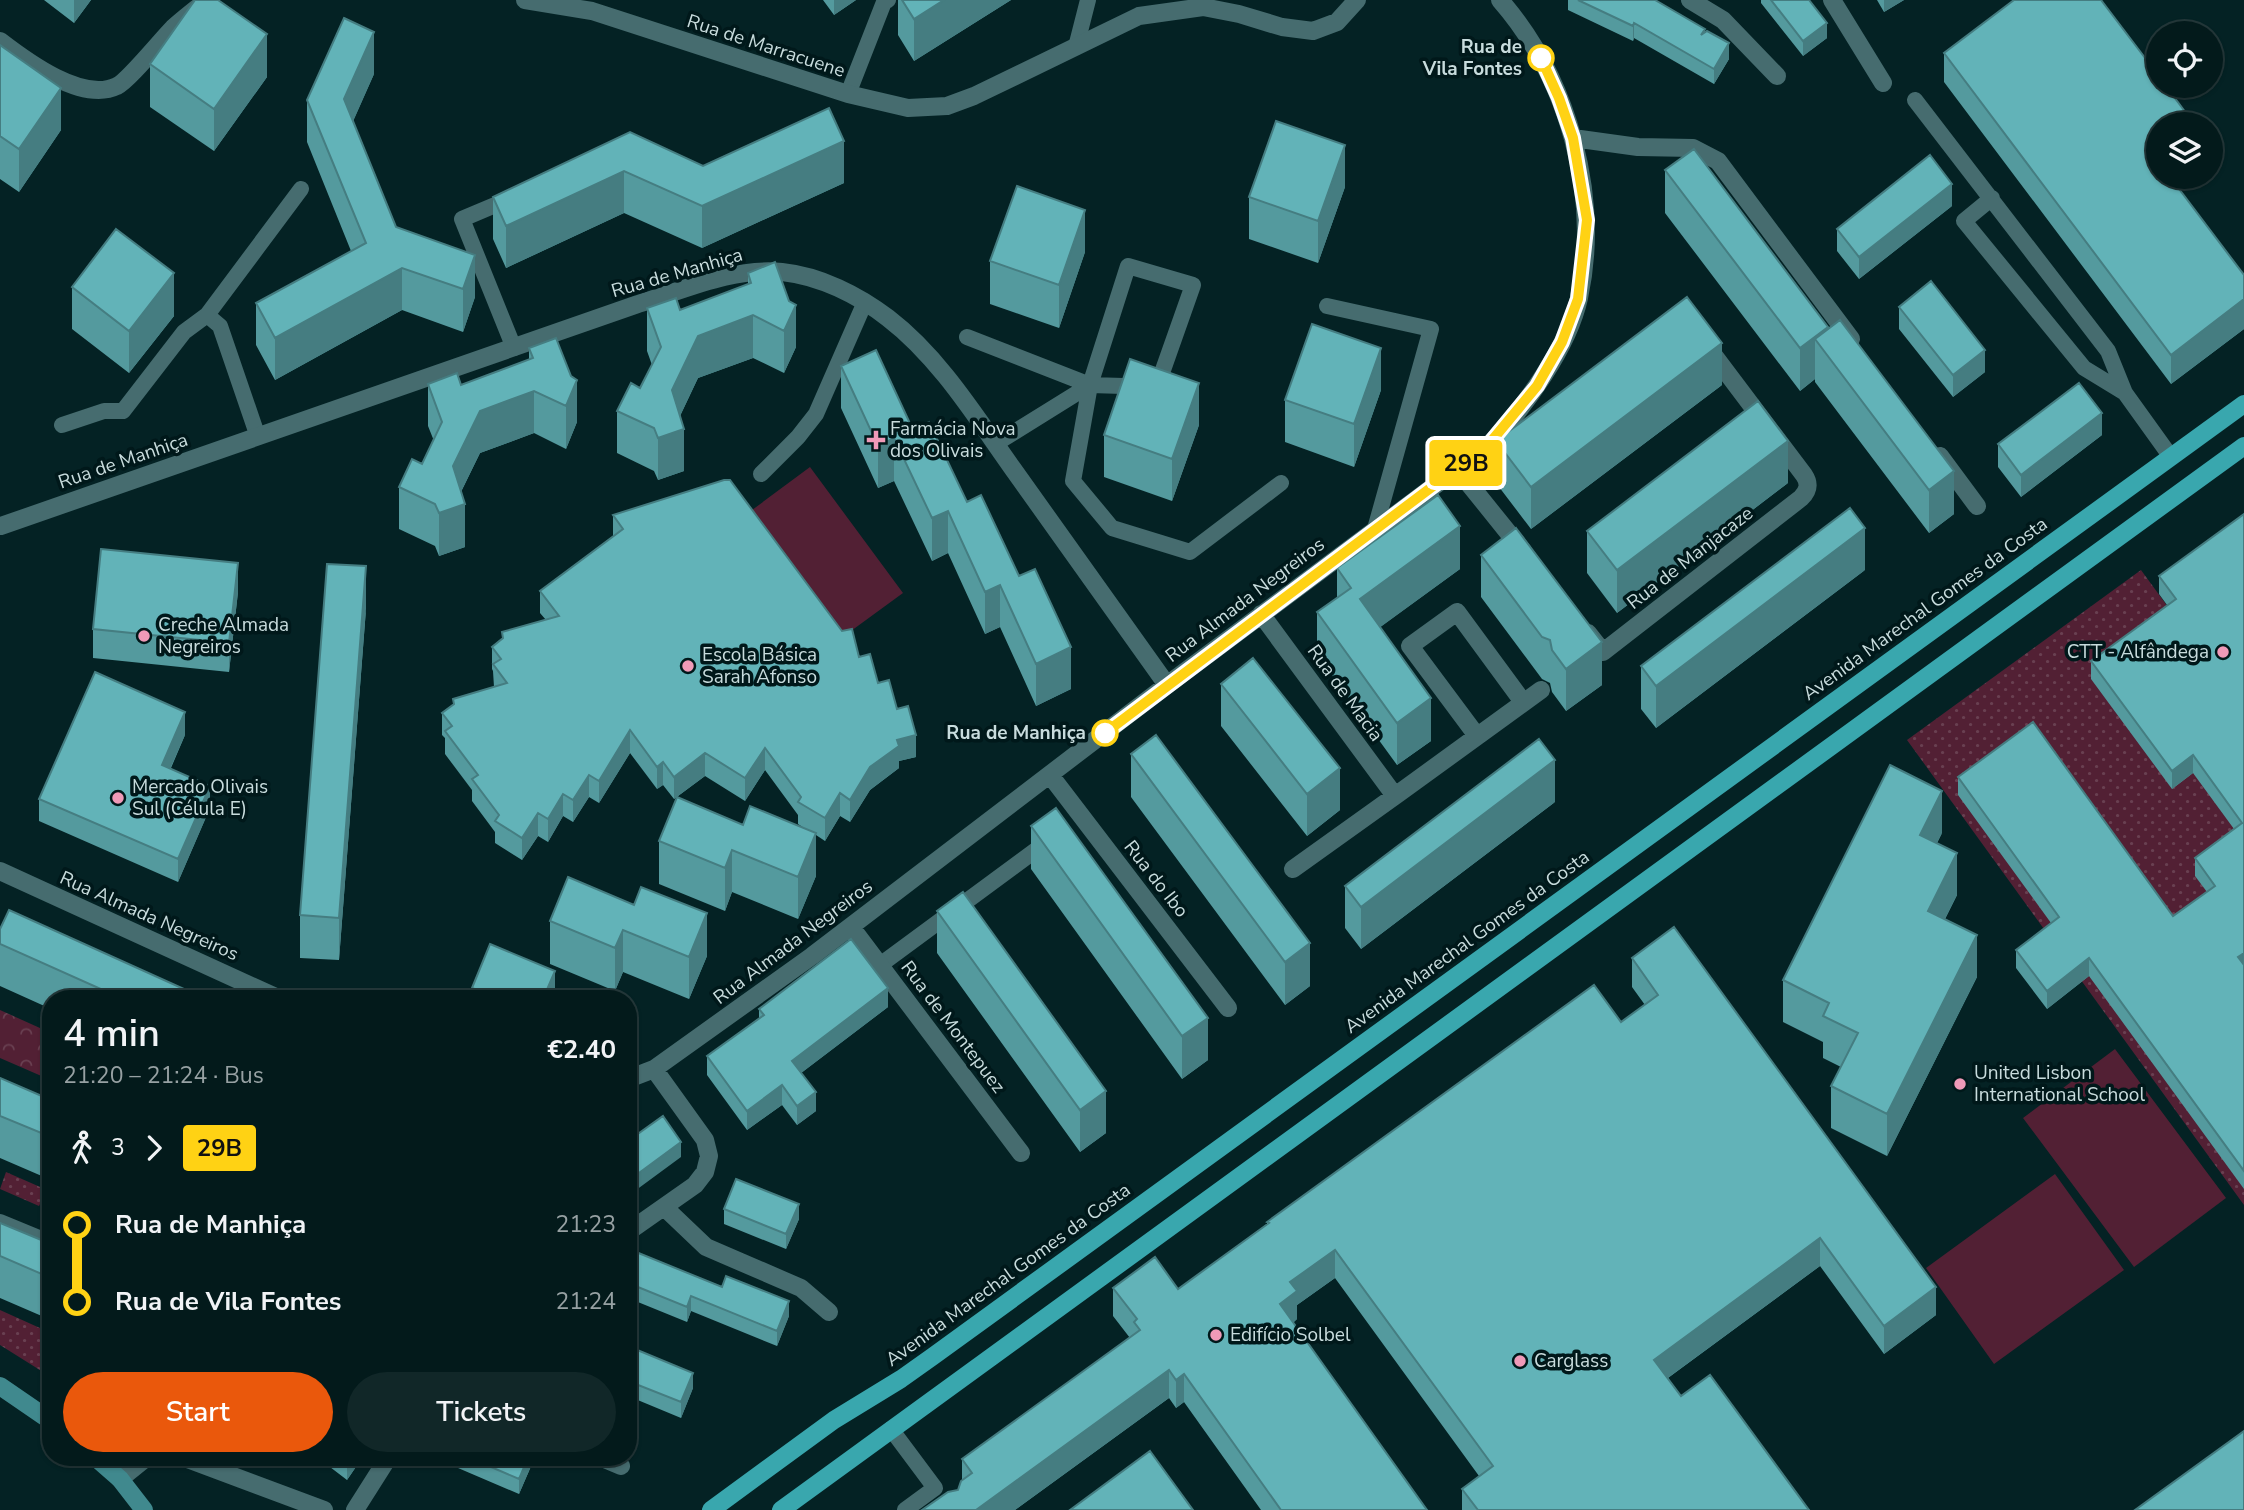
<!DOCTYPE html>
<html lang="en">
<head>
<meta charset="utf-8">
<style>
  body { margin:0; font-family:"Nunito Sans",sans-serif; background:#112728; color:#f1f3f6; height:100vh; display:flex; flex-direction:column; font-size:26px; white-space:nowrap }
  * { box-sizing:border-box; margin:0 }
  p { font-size:23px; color:#97a1a3 }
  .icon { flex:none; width:38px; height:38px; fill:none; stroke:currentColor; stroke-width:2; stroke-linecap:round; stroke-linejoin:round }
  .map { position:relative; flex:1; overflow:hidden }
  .panel { position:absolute; left:42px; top:990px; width:595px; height:476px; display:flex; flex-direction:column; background:#031a1b; border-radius:28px; box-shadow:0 2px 5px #0004,0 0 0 2px #24383a }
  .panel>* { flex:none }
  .badge { padding:0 14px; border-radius:5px; font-size:24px; line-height:46px }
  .fabs { position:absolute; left:2146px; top:21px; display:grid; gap:14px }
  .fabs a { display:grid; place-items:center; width:77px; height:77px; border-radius:50%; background:#031a1b; box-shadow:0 2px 5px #0004,0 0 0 2px #24383a; font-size:35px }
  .map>.badge { position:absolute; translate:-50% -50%; box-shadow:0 0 0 4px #fff }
  .legs { display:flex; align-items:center; gap:10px; height:77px; padding:0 21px; font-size:23px }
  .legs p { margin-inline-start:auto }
  .overview { display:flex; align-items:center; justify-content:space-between; height:119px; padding:0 21px }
  h1 { font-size:38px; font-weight:600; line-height:52px }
  .button { display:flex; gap:14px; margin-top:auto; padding:14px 21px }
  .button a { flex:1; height:80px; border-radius:42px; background:#ea580c; color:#fff; font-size:28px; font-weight:600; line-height:80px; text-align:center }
  .button a+a { background:#112728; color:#f1f3f6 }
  ul { padding:0 21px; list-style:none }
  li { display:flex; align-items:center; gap:24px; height:77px; font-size:26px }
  li i { display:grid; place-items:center; width:10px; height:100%; margin:0 9px; background:currentColor }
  li i::after { content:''; width:18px; height:18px; margin:-9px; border:5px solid; border-radius:50%; background:#031a1b }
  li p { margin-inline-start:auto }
  li:first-child i { background:linear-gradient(#0000 50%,currentColor 0) }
  li:last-child i { background:linear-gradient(currentColor 50%,#0000 0) }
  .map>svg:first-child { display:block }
  .grass { fill:url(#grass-dots) }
  .park { fill:url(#park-crowns) }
  .pitch { fill:#522034 }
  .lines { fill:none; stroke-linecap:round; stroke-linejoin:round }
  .lane { stroke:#466c6f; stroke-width:16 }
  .street { stroke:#466c6f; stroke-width:18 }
  .secondary { stroke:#40898e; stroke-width:18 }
  .primary { stroke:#39a7ae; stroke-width:18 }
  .wall { fill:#549a9e }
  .shaded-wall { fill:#457d81 }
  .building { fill:#62b3b8; stroke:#457d81; stroke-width:2 }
  .line-1-casing { stroke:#fff; stroke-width:16 }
  .line-1 { stroke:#ffd214; stroke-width:10 }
  .stop-1-dot { fill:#fff; stroke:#ffd214; stroke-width:3.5 }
  .poi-dot { fill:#ef9ab8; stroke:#00181a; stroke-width:2.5 }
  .labels { text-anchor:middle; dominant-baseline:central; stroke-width:7; stroke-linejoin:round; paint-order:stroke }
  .street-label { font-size:19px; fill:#c8dcdd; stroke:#00181a }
  .stop-label { font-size:19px; font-weight:bold; fill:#c8dcdd; stroke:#00181a; text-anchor:end }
  .poi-label { font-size:19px; fill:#c8dcdd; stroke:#00181a; text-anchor:start }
</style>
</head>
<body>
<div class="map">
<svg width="2244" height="1510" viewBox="0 0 2244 1510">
  <defs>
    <pattern id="grass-dots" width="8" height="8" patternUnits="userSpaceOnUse" patternTransform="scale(1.75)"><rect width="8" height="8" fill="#522034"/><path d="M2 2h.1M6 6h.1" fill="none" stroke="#694051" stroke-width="1.8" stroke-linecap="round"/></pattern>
    <pattern id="park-crowns" width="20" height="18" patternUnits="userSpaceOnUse" patternTransform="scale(1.75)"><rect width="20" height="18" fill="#522034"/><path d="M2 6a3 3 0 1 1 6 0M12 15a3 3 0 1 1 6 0" fill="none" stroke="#694051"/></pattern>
  </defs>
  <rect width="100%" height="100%" fill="#042224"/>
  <path class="grass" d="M2141 570 2244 711V1205L1907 740Z
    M6 1172 47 1190 39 1206 0 1189Z
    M0 1310 51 1333V1377L0 1345Z"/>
  <path class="park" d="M0 1010 51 1033V1068L46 1078 0 1058Z"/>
  <path class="pitch" d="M810 467 903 593 840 639 748 513Z
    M2115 1049 2226 1198 2134 1267 2023 1118Z
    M2055 1174 2124 1270 1994 1364 1926 1268Z"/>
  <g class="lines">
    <path class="lane" d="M1076 47 1088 0
      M848 94 884 2 888 0
      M1915 100 2108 351 2125 393 2171 457
      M512 198 462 219 514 348
      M1992 198 1964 221 2084 368 2125 393
      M1327 306 1431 329 1375 529
      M967 337 1090 385 1073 481 1112 528 1190 552 1281 483
      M62 425 104 411H123L184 332 207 315
      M258 437 220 326 207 315 301 189
      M995 444 1090 385 1157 387 1193 285 1128 266 1090 385
      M761 474 798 437 816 414 865 302
      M880 965 1040 847
      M891 1429 935 1488 905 1510"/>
    <path class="street" d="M525 0 592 11 848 94 908 108 947 106 974 96 1139 16 1203 7 1239 14 1282 27 1313 31 1337 22 1357 0
      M1690 0 1723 20 1777 76
      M1832 0 1883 83
      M0 41C26 61 82 103 117 86 128 81 162 39 173 28 184 18 196 9 207 0
      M1573 138 1638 147 1693 148 1718 161 1851 339
      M1940 456 1977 506
      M1457 469 1523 551
      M1 526 638 304C684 290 733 267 782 272 820 276 858 295 888 318 939 357 976 417 1013 469 1064 541 1116 613 1167 685
      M1261 614 1395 796 1541 690
      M1588 633 1603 652 1801 498C1808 491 1810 484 1804 475L1709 349
      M1477 736 1410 646 1457 612 1523 702
      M1050 775 1228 1008
      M1293 869 1395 796
      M0 871 280 999
      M851 927 1021 1153
      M628 1079 654 1069 812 956 1167 685 1457 469C1468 461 1481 453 1491 443 1525 406 1568 348 1579 298 1601 196 1568 78 1500 0
      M664 1207 706 1247 801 1288 829 1312
      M0 1223 51 1244
      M628 1232 695 1185 705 1172 709 1156 705 1140 654 1069
      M185 1458 324 1510
      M602 1458 621 1466
      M120 1479 146 1458
      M355 1510 388 1458"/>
    <path class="secondary" d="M0 1386 51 1421
      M96 1458 120 1479 144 1510"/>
    <path class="primary" d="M711 1510 834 1420 901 1379 932 1357 2244 404
      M781 1510 2244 446"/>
  </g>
  <path class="wall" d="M44 0H91L74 23Z
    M823 0H856L834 15Z
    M898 0H1011L914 61 898 35Z
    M1568 0H1655L1705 32 1729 59 1714 84 1634 38 1633 41 1568 10Z
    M1761 0H1809L1827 38 1803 56 1761 3Z
    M1877 0H1904L1884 12Z
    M0 45 61 130 19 192 0 179Z
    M1944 53 2158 177 2244 275V329L2171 384 1944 82Z
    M150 64 267 77 214 151 150 107Z
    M374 74 353 121 396 227 475 297 463 332 402 310 275 380 256 345V303L351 251 307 142V100Z
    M630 132 703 166 844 183 702 248 624 213 506 268 493 239V197Z
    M1665 170 1828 330 1954 514 1929 533 1815 382V379L1800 391 1665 213Z
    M1345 187 1318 263 1249 239V197Z
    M1952 206 1859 279 1837 251V229Z
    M1085 252 1059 328 990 304V261Z
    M748 273 796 347 784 373 753 358 698 378 680 416 684 471 658 480 654 471 617 453V411L640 388 652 365 647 351V308L680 310 748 284Z
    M72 287 174 316 129 373 72 329Z
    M1899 307 1985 372 1953 397 1899 329Z
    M529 348 577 422 566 449 534 433 480 453 461 492 465 547 439 556 435 546 399 529V487L422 464 434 441 428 426V384L461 385 529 360Z
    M841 366 913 430 967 502 1071 689 1036 706 1000 627 985 634 948 553 932 561 894 481 878 488 841 408Z
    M1722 385 1531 529 1496 483V441Z
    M1381 390 1354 467 1285 442V400Z
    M1199 425 1172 501 1104 477V435Z
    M2102 435 2021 497 1998 467V444Z
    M1788 483 1617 613 1587 573V531Z
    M2244 514V1189L2089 976 2047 1009 2016 968V950L2051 923 1958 795V777L2173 916 2207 892 2195 876V858L2234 829 2193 773 2172 789 2091 679V661L2167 605 2159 594V576Z
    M613 515 859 657 897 709 916 757 899 761V768L870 790 850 822 840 816 825 841 816 835V876L798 919 732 892 725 911 659 884V841L743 825 807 830 798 824V815L765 770 745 801 705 776 674 799 663 785 657 789 630 753 599 803 589 797 573 822 563 816 548 842 538 836 522 860 495 843V832L472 801V790L445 754V738L442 735V713L453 705V699L494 687 493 671 492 669V647L502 639V632L546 620 540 613V591L613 536Z
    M1481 555 1602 685 1566 711 1552 692 1550 683 1542 679 1481 597Z
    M1337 568 1460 569 1380 627 1431 741 1397 765 1317 655V612L1337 598Z
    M1865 570 1656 728 1641 709V666Z
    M238 592 229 672 93 658V629Z
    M366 609 339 960 300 958V915Z
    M1221 684 1340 810 1307 836 1221 726Z
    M185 735 171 768 210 808 178 882 39 821V799Z
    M1131 754 1310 986 1285 1005 1131 797Z
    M1555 802 1361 949 1345 928V886Z
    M1031 826 1208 1060 1182 1079 1031 869Z
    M1942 833 1937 843 1957 895 1945 919 1977 977 1887 1156 1831 1128V1086L1841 1067 1823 1058V1042L1783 1022V980Z
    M568 877 707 956 689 999 623 972 615 991 550 964V921Z
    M937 911 1106 1133 1080 1152 937 953Z
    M0 929 195 999H51V1009L0 986Z
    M1632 958 1936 1315 1884 1354 1820 1266 1668 1378 1681 1396 1809 1510H1462V1489L1479 1476 1335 1278 1297 1305V1319L1293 1323 1427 1510H1261L1184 1402 1176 1408 1169 1398 1015 1510H922L958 1490 962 1481V1459L1130 1338 1113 1316V1288L1178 1289 1267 1224V1222L1621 1022 1645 1005 1632 987Z
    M472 988 555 999H472Z
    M888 1007 801 1073 816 1111 797 1125 782 1105 747 1130 707 1075V1056L759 1018V1009Z
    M0 1078 51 1100V1180L0 1158Z
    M724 1209 799 1219 786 1249 724 1224Z
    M0 1223 51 1244V1320L0 1298Z
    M628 1271 789 1316 777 1346 691 1311 687 1322 628 1298Z
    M628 1352 693 1388 681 1418 628 1396Z
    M330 1458H362L347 1480 330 1467Z
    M444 1458H532V1464L519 1494 444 1462Z"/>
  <path class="shaded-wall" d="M74 0H91L74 23Z
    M834 0H856L834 15Z
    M944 0H1011L914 61V19Z
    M1884 0H1904L1884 12Z
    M1634 23V38L1633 41V26Z
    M1827 23V38L1803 56V41Z
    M374 32V74L344 142V99Z
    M267 34V77L214 151V109Z
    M1729 43V59L1714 84V69Z
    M61 88V130L19 192V149Z
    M844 141V183L702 248V206Z
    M1345 145V187L1318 263V221Z
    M624 171V213L506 268V226Z
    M1952 184V206L1859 279V257Z
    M1085 210V252L1059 328V285Z
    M475 255V297L463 332V289Z
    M402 268V310L275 380V338Z
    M174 273V316L129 373V331Z
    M2244 299V329L2171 384V355Z
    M796 305V347L784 373V331Z
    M753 315V358L698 378 672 433V390L698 336Z
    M1828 327V356L1815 339V379L1800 391V348Z
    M1722 343V385L1531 529V487Z
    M1381 348V390L1354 467V424Z
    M1985 350V372L1953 397V375Z
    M577 380V422L566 449V406Z
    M1199 383V425L1172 501V459Z
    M534 391V433L480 453 453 508 465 504V547L439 556V513L453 466 480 411Z
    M2102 413V435L2021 497V475Z
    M684 429V471L658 480V438Z
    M894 438V481L878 488V446Z
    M1788 441V483L1617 613V570Z
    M1954 471V514L1929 533V490Z
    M948 511V553L932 561V518Z
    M1460 526V569L1360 642V599Z
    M1865 528V570L1656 728V686Z
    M238 563V592L229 672V643Z
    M366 566V609L339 960V918Z
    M1000 585V627L985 634V592Z
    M1602 642V685L1566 711V669Z
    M1071 647V689L1036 706V664Z
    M1431 698V741L1397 765V723Z
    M185 712V735L162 787V765Z
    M630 730V753L599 803V781Z
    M916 735V757L899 761V768L870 790 850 822V800L870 767 897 740Z
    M765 748V770L745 801V778Z
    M705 753V776L674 799V777Z
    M2193 755V773L2172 789V771Z
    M1555 760V802L1361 949V907Z
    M663 762V785L657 789V767Z
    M1340 768V810L1307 836V794Z
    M589 775V797L573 822V800Z
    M210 786V808L178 882V859Z
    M1942 791V833L1920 877V835Z
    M840 793V816L825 841V818Z
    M563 794V816L548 842V819Z
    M538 813V836L522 860V838Z
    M816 833V876L798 919V877Z
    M732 850V892L725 911V868Z
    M1957 853V895L1928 953V911Z
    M707 913V956L689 999V957Z
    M623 930V972L615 991V948Z
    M1977 935V977L1887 1156V1114Z
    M1310 943V986L1285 1005V962Z
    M2244 953V971L2238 957Z
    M2089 958V976L2047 1009V991Z
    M555 971V999H543Z
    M888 988V1007L792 1080V1061Z
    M1208 1018V1060L1182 1079V1036Z
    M782 1085V1105L747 1130V1111Z
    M1106 1091V1133L1080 1152V1110Z
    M816 1092V1111L797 1125V1106Z
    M681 1142V1157L628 1196V1181Z
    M799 1204V1219L786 1249V1234Z
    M1820 1238V1266L1654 1388V1360Z
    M1335 1250V1278L1297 1305V1319L1280 1332V1304L1290 1282Z
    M1936 1287V1315L1884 1354V1326Z
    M691 1296V1311L687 1322V1307Z
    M789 1301V1316L777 1346V1331Z
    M1169 1370V1398L1015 1510H976Z
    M693 1373V1388L681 1418V1402Z
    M1184 1374V1402L1176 1408V1380Z
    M352 1458H362L347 1480V1465Z
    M528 1458H532V1464L519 1494V1479Z"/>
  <path class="building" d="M195 0H218L267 34 214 109 150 64Z
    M902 0H944L914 19Z
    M1578 0H1655L1705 29 1701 35 1707 31 1729 43 1714 69 1634 23 1633 26Z
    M1771 0H1809L1827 23 1803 41Z
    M2014 0H2101L2158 75V86H2166L2194 124H2158V152L2154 155 2158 160V177H2170L2244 275V299L2171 355 1944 53Z
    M344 18 374 32 344 99 396 227 475 255 463 289 402 268 275 338 256 303 366 243 307 100Z
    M0 45 61 88 19 149 0 136Z
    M829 108 844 141 702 206 624 171 506 226 493 197 630 132 703 166Z
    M1276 121 1345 145 1318 221 1249 197Z
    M1694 149 1828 327 1800 348 1665 170Z
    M1930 155 1952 184 1859 257 1837 229Z
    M1017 186 1085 210 1059 285 990 261Z
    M116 229 174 273 129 331 72 287Z
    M775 262 789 301 796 305 784 331 753 315 698 336 672 390 684 429 658 438 654 428 617 411 631 383 640 388 661 347 647 308 676 298 680 310 751 283 748 273Z
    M1931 281 1985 350 1953 375 1899 307Z
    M1687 297 1722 343 1531 487 1496 441Z
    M1840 320 1954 471 1929 490 1815 339Z
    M1312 324 1381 348 1354 424 1285 400Z
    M556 338 571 376 577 380 566 406 534 391 480 411 453 466 465 504 439 513 435 504 399 487 412 459 422 464 442 422 428 384 457 373 461 385 533 358 529 348Z
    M876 350 913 430 929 422 967 502 981 495 1019 576 1035 569 1071 647 1036 664 1000 585 985 592 948 511 932 518 894 438 878 446 841 366Z
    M1130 359 1199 383 1172 459 1104 435Z
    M2079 383 2102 413 2021 475 1998 444Z
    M1758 401 1788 441 1617 570 1587 531Z
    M724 480H730L842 631 852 629 859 657 870 654 878 683 889 680 897 709 908 706 916 735 897 740 899 746 870 767 850 800 840 793 825 818 798 802 801 797 765 748 745 778 705 753 674 777 663 762 657 767 630 730 599 781 589 775 573 800 563 794 548 819 538 813 522 838 495 821 499 815 472 779 478 775 445 731 452 726 442 713 454 704 453 699 507 683 493 664 501 659 492 647 503 638 502 632 559 616 540 591 623 529 613 515Z
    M1438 495 1460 526 1360 599 1431 698 1397 723 1317 612 1351 588 1337 568Z
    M1850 508 1865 528 1656 686 1641 666Z
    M2244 514V953L2238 957 2244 965V1171L2089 958 2047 991 2016 950 2059 917 1958 777 2033 722 2173 916 2215 886 2195 858 2242 823 2193 755 2172 771 2091 661 2176 599 2159 576Z
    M1516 528 1602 642 1566 669 1552 650 1550 640 1542 637 1481 555Z
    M101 549 238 563 229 643 93 629Z
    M327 564 366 566 339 918 300 915Z
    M1253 658 1340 768 1307 794 1221 684Z
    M95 672 185 712 162 765 210 786 178 859 39 799Z
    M1156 735 1310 943 1285 962 1131 754Z
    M1539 739 1555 760 1361 907 1345 886Z
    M1890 765 1942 791 1920 835 1957 853 1928 911 1977 935 1887 1114 1831 1086 1858 1033 1823 1016 1829 1003 1783 980Z
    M677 797 743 825 750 806 816 833 798 877 732 850 725 868 659 841Z
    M1056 808 1208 1018 1182 1036 1031 826Z
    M568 877 634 905 641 887 707 913 689 957 623 930 615 948 550 921Z
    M963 892 1106 1091 1080 1110 937 911Z
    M9 910 195 994 192 999H123L0 944V929Z
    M1674 927 1936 1287 1884 1326 1820 1238 1654 1360 1681 1396 1710 1375 1809 1510H1478L1462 1489 1493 1466 1335 1250 1290 1282 1297 1291 1280 1304 1427 1510H1281L1184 1374 1176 1380 1169 1370 976 1510H922L948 1492 958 1490 961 1481 972 1473 962 1459 1140 1330 1134 1322 1137 1319 1113 1288 1155 1257 1178 1289 1269 1223 1267 1222 1594 985 1621 1022 1658 995 1632 958Z
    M851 939 888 988 792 1061 816 1092 797 1106 782 1085 747 1111 707 1056 764 1015 759 1009Z
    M490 944 555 971 543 999H500L472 988Z
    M0 1078 51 1100V1137L0 1116Z
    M663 1116 681 1142 628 1181V1141Z
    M736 1179 799 1204 786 1234 724 1209Z
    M0 1223 51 1244V1278L0 1256Z
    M636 1252 722 1287 726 1276 789 1301 777 1331 691 1296 687 1307 628 1283V1271Z
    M630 1347 693 1373 681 1402 628 1381V1352Z
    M2244 1431V1510H2135Z
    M1150 1451 1193 1510H1070Z
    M338 1458H352L347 1465Z
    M470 1458H528L519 1479Z"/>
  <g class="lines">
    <defs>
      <path id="line-1" d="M1105 733 1489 444 1537 386 1562 342 1578 299 1587 220 1573 138 1559 98 1541 58"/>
    </defs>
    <use href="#line-1" class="line-1-casing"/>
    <use href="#line-1" class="line-1"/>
  </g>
  <g class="stop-1-dot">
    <circle cx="1541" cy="58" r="12"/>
    <circle cx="1105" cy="733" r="12"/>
  </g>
  <g class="poi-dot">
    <path d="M872.5 429.5h7v7h7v7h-7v7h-7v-7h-7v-7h7z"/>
    <circle cx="144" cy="636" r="7"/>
    <circle cx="2223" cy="652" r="7"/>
    <circle cx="688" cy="666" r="7"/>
    <circle cx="118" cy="798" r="7"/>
    <circle cx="1960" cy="1084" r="7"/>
    <circle cx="1216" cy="1335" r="7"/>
    <circle cx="1520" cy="1361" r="7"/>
  </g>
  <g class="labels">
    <g class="street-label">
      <text transform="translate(766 46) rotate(18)">Rua de Marracuene</text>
      <text transform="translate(677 273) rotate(-16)">Rua de Manhiça</text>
      <text transform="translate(123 461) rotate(-19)">Rua de Manhiça</text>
      <text transform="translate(1690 558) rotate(-38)">Rua de Manjacaze</text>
      <text transform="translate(1245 600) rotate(-37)">Rua Almada Negreiros</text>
      <text transform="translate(1925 609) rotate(-36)">Avenida Marechal Gomes da Costa</text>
      <text transform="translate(1345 693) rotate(54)">Rua de Macia</text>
      <text transform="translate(1156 879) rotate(52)">Rua do Ibo</text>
      <text transform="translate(149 916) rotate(24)">Rua Almada Negreiros</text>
      <text transform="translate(793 942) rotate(-37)">Rua Almada Negreiros</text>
      <text transform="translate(1467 942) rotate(-36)">Avenida Marechal Gomes da Costa</text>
      <text transform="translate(953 1027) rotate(53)">Rua de Montepuez</text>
      <text transform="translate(1008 1275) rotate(-36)">Avenida Marechal Gomes da Costa</text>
    </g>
    <g class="stop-label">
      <text x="1522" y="47">Rua de<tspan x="1522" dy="22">Vila Fontes</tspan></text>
      <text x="1086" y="733">Rua de Manhiça</text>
    </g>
    <g class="poi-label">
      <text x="890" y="429">Farmácia Nova<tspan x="890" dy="22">dos Olivais</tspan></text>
      <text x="158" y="625">Creche Almada<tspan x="158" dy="22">Negreiros</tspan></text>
      <text x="2209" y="652" text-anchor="end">CTT - Alfândega</text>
      <text x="702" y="655">Escola Básica<tspan x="702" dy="22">Sarah Afonso</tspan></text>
      <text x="132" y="787">Mercado Olivais<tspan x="132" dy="22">Sul (Célula E)</tspan></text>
      <text x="1974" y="1073">United Lisbon<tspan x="1974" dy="22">International School</tspan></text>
      <text x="1230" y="1335">Edifício Solbel</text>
      <text x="1534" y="1361">Carglass</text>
    </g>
  </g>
</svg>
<div class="fabs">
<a><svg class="icon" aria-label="locate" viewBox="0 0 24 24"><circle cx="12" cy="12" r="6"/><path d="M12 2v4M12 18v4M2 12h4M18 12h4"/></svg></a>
<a><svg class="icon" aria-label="layers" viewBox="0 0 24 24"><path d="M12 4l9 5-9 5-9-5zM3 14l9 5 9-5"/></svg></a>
</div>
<b class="badge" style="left:1466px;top:463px;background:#ffd214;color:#111">29B</b>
<section class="panel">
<div class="overview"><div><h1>4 min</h1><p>21:20 – 21:24 · Bus</p></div><b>€2.40</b></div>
<div class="legs"><svg class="icon" aria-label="walk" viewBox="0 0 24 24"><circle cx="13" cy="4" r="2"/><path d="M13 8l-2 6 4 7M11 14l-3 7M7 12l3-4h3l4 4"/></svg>3<svg class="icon" aria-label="forward" viewBox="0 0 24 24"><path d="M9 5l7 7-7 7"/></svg><b class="badge" style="background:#ffd214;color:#111">29B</b></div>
<ul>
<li><i style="color:#ffd214"></i><b>Rua de Manhiça</b><p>21:23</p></li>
<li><i style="color:#ffd214"></i><b>Rua de Vila Fontes</b><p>21:24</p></li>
</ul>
<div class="button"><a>Start</a><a>Tickets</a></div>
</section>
</div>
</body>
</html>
